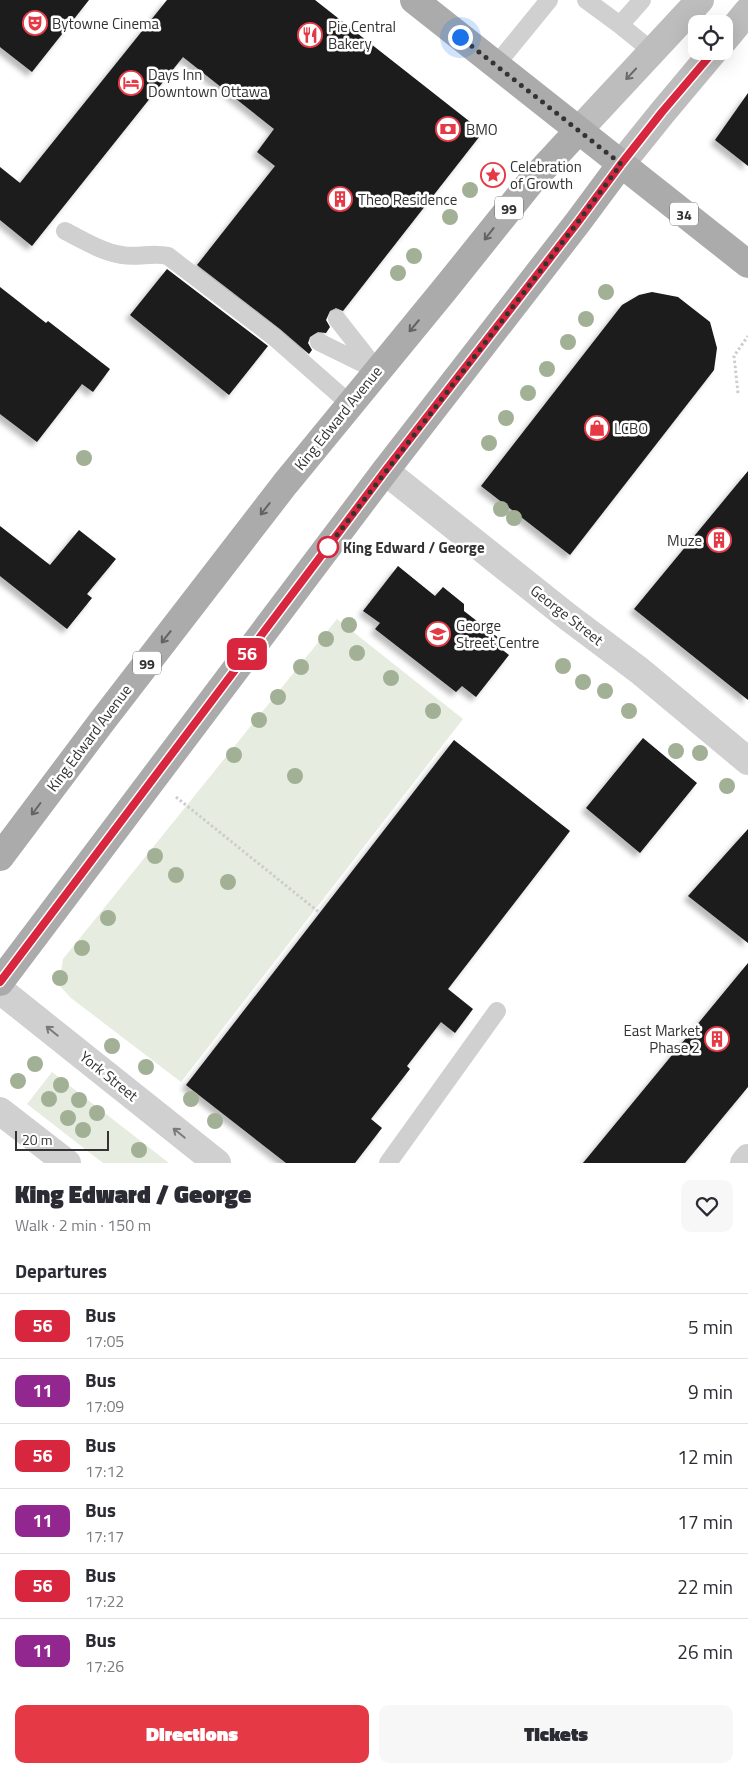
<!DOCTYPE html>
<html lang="en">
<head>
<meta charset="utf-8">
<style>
  body { margin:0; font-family:"Titillium Web",sans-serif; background:#f7f7f7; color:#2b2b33; height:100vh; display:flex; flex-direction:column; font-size:19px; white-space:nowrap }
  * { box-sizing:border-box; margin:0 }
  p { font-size:16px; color:#7c7c81 }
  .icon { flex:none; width:28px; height:28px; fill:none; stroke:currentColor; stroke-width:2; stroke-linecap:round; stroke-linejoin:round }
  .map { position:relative; height:1163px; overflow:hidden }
  .panel { display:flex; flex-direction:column; background:#fff; flex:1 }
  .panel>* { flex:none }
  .badge { padding:0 10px; border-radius:8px; font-size:18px; line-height:32px }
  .tools { position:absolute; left:688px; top:15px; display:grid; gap:10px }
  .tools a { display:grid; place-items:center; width:45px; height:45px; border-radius:10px; background:#fff; box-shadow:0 5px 20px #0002; font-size:25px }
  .scale { position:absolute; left:15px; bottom:12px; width:94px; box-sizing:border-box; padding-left:5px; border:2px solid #333; border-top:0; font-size:14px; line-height:18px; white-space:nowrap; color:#333; -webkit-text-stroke:4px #fff; paint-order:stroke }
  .you { position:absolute; width:25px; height:25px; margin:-12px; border:4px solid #fff; border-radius:50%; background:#1a73e8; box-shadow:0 0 0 8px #1a73e833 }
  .map>.badge { position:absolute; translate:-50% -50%; box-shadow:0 0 0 2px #fff }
  h2 { padding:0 15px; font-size:19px; line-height:45px }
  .round { display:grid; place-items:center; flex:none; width:52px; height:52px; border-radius:10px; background:#f7f7f7 }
  .headline { display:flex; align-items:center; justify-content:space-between; height:85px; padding:0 15px }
  h1 { font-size:24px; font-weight:800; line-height:38px }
  .action { display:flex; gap:10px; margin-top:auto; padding:10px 15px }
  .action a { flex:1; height:58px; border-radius:10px; background:#e63946; color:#fff; font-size:20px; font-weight:800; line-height:58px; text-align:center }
  .action a+a { background:#f7f7f7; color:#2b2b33 }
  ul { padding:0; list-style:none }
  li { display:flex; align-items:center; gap:15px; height:65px; padding:0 15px; border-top:1px solid #e1e1e2 }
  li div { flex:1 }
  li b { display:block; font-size:19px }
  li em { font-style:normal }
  li .badge { min-width:55px; font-weight:700; text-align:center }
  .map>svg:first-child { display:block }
  .green { fill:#e6ecdf }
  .building { fill:#1a1a1a; filter:url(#shadow) }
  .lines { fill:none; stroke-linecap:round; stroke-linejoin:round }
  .path { stroke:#cdcdcd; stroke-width:3; stroke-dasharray:2.5 2.5; stroke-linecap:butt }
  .lane { stroke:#d0d0d0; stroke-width:18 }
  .street { stroke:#d0d0d0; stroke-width:28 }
  .secondary { stroke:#bdbdbd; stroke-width:28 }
  .primary { stroke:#ababab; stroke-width:28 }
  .tree { fill:#a2b095 }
  .oneway { stroke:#6a6a6a }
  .oneway2 { stroke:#636363 }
  .oneway3 { stroke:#7a7a7a }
  .line-casing { stroke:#fff; stroke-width:11 }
  .line { stroke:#d7263d; stroke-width:8 }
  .walk { stroke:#333; stroke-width:5; stroke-dasharray:0 9 }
  .stop-dot { fill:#fff; stroke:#d7263d; stroke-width:2.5 }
  .labels { text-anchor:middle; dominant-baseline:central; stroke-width:5; stroke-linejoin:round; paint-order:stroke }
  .shield { fill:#fff; stroke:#707070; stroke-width:1 }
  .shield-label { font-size:14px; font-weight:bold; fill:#333 }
  .poi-label { font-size:15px; fill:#333; stroke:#fff; text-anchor:start }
  .street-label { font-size:15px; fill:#333; stroke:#fff }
  .stop-label { font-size:15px; font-weight:bold; fill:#333; stroke:#fff; text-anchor:start }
</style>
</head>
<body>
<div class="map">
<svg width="748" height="1163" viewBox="0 0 748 1163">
  <defs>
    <filter id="shadow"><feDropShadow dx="-4.5" dy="4.5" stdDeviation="2.5" flood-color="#0004"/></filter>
  </defs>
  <rect width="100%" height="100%" fill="#fff"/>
  <path class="green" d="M337 619 463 719 181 1082 71 998 59 985 63 959Z
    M52 1072 169 1163H103L27 1104Z"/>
  <path class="building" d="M0 0H89L32 72 0 47Z
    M167 0H315L483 132 343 311 336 308 330 311 326 320 330 327 326 333 318 332 310 337 308 343 312 350 309 354 280 329 197 265 275 166 257 152 274 129 183 57 32 246 0 220V167L20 183Z
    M748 93V166L715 140Z
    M167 269 268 346 229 395 130 315Z
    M0 287 46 323 48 321 110 369 93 392 82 384 37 442 0 414Z
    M652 292 678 297 710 322 717 348 714 370 570 555 481 486 622 305 639 295Z
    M748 471V700L634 609Z
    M0 526 50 565 79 530 116 559 87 594 92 598 67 629 0 576Z
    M398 566 435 596 443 587 464 604V611L500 639 495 644 509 655 476 697 462 686 456 692 375 629 380 623 363 611Z
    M643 738 697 783 640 853 586 808Z
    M454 740 570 831 448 989 473 1009 455 1033 441 1022 407 1066 410 1069 371 1119 382 1128 355 1163H286L186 1085Z
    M748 829V943L688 896Z
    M748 963V1087L685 1163H583Z"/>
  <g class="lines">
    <path class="path" d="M738 393 734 356 748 336
      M176 797 320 913"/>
    <path class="lane" d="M586 0 620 25 642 0
      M620 25 652 51
      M496 65 549 0
      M65 231C83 240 102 252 122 255 138 258 153 252 168 256L274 337 350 404
      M337 319 377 370
      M319 342 372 368
      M388 1163 497 1011"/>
    <path class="street" d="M385 471 568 617 640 671 748 761
      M0 990 217 1163
      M0 1111 67 1163
      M744 1163 748 1158"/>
    <path class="secondary" d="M724 40 748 11
      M578 131 700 0
      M621 164 662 113 714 51"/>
    <path class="primary" d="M414 0 748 264
      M0 857 103 720 285 484 445 289 530 183 578 131
      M0 982 385 471 578 222 621 164"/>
  </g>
  <g class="tree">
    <circle cx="470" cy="190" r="8"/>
    <circle cx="450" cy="217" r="8"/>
    <circle cx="414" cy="256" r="8"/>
    <circle cx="398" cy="273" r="8"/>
    <circle cx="606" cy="292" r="8"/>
    <circle cx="586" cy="319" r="8"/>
    <circle cx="568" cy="342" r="8"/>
    <circle cx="547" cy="369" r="8"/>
    <circle cx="528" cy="393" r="8"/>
    <circle cx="506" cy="418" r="8"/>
    <circle cx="489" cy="443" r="8"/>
    <circle cx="84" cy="458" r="8"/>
    <circle cx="501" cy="509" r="8"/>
    <circle cx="514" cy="518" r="8"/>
    <circle cx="349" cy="625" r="8"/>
    <circle cx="326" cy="639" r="8"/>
    <circle cx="357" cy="653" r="8"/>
    <circle cx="563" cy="666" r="8"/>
    <circle cx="301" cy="667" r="8"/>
    <circle cx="391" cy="678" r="8"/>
    <circle cx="583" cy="682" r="8"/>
    <circle cx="605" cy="691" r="8"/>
    <circle cx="278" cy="697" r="8"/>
    <circle cx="433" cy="711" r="8"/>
    <circle cx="629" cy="711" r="8"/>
    <circle cx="259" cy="720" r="8"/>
    <circle cx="676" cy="751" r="8"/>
    <circle cx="700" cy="753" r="8"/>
    <circle cx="234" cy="755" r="8"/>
    <circle cx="295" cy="776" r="8"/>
    <circle cx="727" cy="786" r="8"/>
    <circle cx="155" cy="856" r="8"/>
    <circle cx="176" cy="875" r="8"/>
    <circle cx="228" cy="882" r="8"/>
    <circle cx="108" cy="918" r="8"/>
    <circle cx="82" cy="948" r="8"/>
    <circle cx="60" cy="978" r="8"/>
    <circle cx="112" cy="1046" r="8"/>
    <circle cx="35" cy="1064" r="8"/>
    <circle cx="146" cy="1067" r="8"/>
    <circle cx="18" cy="1081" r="8"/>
    <circle cx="61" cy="1085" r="8"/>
    <circle cx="49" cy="1099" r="8"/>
    <circle cx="191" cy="1099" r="8"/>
    <circle cx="79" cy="1100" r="8"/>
    <circle cx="97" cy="1113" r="8"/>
    <circle cx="68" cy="1118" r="8"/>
    <circle cx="215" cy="1121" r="8"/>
    <circle cx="83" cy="1130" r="8"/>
    <circle cx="139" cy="1150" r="8"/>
  </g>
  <defs><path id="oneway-shaft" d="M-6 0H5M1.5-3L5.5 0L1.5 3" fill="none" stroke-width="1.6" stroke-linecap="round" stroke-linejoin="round" transform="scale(1.25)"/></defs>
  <use class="oneway" href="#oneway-shaft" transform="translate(631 74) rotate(133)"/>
  <g class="oneway2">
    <use href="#oneway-shaft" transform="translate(489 234) rotate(128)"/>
    <use href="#oneway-shaft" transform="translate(414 326) rotate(130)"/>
    <use href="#oneway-shaft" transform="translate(265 509) rotate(128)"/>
    <use href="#oneway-shaft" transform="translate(166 637) rotate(128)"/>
    <use href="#oneway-shaft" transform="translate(36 809) rotate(127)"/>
  </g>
  <g class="oneway3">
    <use href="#oneway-shaft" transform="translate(52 1031) rotate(-141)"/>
    <use href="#oneway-shaft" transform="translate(179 1133) rotate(-141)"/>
  </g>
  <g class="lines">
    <defs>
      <path id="line" d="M0 982 385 471 578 222 621 164 662 112 714 51"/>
    </defs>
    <use href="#line" class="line-casing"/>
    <use href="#line" class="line"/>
    <path class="walk" d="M328 547 327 548 578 222 621 164 460 37"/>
  </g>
  <defs>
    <symbol id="theatre-ring" viewBox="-11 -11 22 22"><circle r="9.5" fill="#fff" stroke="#e63946" stroke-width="1.5"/><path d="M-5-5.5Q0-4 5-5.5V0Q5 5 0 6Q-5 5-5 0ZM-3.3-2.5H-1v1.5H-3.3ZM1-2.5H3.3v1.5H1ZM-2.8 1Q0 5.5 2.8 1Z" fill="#e63946"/></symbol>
    <symbol id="restaurant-ring" viewBox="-11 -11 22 22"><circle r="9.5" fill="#fff" stroke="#e63946" stroke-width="1.5"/><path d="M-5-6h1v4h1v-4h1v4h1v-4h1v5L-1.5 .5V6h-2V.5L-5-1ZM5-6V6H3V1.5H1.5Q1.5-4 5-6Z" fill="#e63946"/></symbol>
    <symbol id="hotel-ring" viewBox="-11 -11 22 22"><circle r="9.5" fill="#fff" stroke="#e63946" stroke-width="1.5"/><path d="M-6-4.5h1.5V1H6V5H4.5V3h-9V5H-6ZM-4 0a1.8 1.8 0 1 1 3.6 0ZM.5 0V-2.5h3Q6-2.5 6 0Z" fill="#e63946"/></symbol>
    <symbol id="bank-ring" viewBox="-11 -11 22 22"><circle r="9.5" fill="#fff" stroke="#e63946" stroke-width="1.5"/><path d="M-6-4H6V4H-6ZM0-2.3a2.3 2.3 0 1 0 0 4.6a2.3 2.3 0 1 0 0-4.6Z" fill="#e63946"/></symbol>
    <symbol id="sight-ring" viewBox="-11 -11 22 22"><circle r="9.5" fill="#fff" stroke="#e63946" stroke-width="1.5"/><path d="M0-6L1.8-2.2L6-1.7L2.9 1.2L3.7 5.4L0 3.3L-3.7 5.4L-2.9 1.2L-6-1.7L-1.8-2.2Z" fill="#e63946"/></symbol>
    <symbol id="building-ring" viewBox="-11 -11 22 22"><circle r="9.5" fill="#fff" stroke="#e63946" stroke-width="1.5"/><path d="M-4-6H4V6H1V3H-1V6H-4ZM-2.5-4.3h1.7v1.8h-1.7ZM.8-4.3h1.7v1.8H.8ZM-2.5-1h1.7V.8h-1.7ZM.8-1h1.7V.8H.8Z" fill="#e63946"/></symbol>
    <symbol id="shop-ring" viewBox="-11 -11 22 22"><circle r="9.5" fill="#fff" stroke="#e63946" stroke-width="1.5"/><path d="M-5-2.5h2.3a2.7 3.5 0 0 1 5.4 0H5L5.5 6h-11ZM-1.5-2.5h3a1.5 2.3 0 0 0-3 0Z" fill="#e63946"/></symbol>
    <symbol id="school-ring" viewBox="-11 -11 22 22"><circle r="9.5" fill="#fff" stroke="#e63946" stroke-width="1.5"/><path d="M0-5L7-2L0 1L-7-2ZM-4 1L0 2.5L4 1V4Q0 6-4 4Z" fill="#e63946"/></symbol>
  </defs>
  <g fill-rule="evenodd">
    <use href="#theatre-ring" x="21" y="9" width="28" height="28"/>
    <use href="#restaurant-ring" x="296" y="21" width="28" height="28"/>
    <use href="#hotel-ring" x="117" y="69" width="28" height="28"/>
    <use href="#bank-ring" x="434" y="115" width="28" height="28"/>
    <use href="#sight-ring" x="479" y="161" width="28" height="28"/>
    <use href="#building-ring" x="326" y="185" width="28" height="28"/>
    <use href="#shop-ring" x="583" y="414" width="28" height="28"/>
    <use href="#building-ring" x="705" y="526" width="28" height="28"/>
    <use href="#school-ring" x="424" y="620" width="28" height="28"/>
    <use href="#building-ring" x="703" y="1025" width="28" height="28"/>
  </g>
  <circle class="stop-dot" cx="328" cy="547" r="10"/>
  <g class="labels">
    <g class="shield">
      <rect x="495" y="196.5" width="28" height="23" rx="4"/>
      <rect x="670" y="202.5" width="28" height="23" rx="4"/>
      <rect x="133" y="651.5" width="28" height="23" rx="4"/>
    </g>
    <g class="shield-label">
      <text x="509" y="208">99</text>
      <text x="684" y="214">34</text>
      <text x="147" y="663">99</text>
    </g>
    <g class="poi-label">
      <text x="52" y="23">Bytowne Cinema</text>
      <text x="328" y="26">Pie Central<tspan x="328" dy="17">Bakery</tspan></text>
      <text x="148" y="74">Days Inn<tspan x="148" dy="17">Downtown Ottawa</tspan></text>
      <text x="466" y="129">BMO</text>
      <text x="510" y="166">Celebration<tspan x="510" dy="17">of Growth</tspan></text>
      <text x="358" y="199">Theo Residence</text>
      <text x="614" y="428">LCBO</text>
      <text x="702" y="540" text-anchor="end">Muze</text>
      <text x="456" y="625">George<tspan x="456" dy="17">Street Centre</tspan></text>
      <text x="700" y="1030" text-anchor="end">East Market<tspan x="700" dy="17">Phase 2</tspan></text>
    </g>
    <g class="street-label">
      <text transform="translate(338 418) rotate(-51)">King Edward Avenue</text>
      <text transform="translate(567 615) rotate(38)">George Street</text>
      <text transform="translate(89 738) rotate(-53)">King Edward Avenue</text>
      <text transform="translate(109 1076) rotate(39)">York Street</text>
    </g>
    <g class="stop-label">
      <text x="343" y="547">King Edward / George</text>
    </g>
  </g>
</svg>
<div class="tools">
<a><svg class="icon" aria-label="locate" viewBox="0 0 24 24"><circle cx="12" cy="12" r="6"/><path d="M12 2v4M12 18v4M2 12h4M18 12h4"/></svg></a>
</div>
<div class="scale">20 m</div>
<div class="you" style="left:460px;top:37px"></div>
<b class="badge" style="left:247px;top:654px;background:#d7263d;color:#fff">56</b>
</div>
<section class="panel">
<div class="headline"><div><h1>King Edward / George</h1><p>Walk · 2 min · 150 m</p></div><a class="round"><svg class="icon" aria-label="heart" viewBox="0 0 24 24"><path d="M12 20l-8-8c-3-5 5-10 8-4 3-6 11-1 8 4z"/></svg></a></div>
<h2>Departures</h2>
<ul>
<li><span class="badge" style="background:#d7263d;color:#fff">56</span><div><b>Bus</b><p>17:05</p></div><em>5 min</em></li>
<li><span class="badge" style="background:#922790;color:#fff">11</span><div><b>Bus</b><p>17:09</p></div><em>9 min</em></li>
<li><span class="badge" style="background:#d7263d;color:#fff">56</span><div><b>Bus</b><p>17:12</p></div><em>12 min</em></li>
<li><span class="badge" style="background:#922790;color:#fff">11</span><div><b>Bus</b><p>17:17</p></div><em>17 min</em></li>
<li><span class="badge" style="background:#d7263d;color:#fff">56</span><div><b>Bus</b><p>17:22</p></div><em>22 min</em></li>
<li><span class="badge" style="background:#922790;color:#fff">11</span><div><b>Bus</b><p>17:26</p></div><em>26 min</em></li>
</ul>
<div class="action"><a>Directions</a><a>Tickets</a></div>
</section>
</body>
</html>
